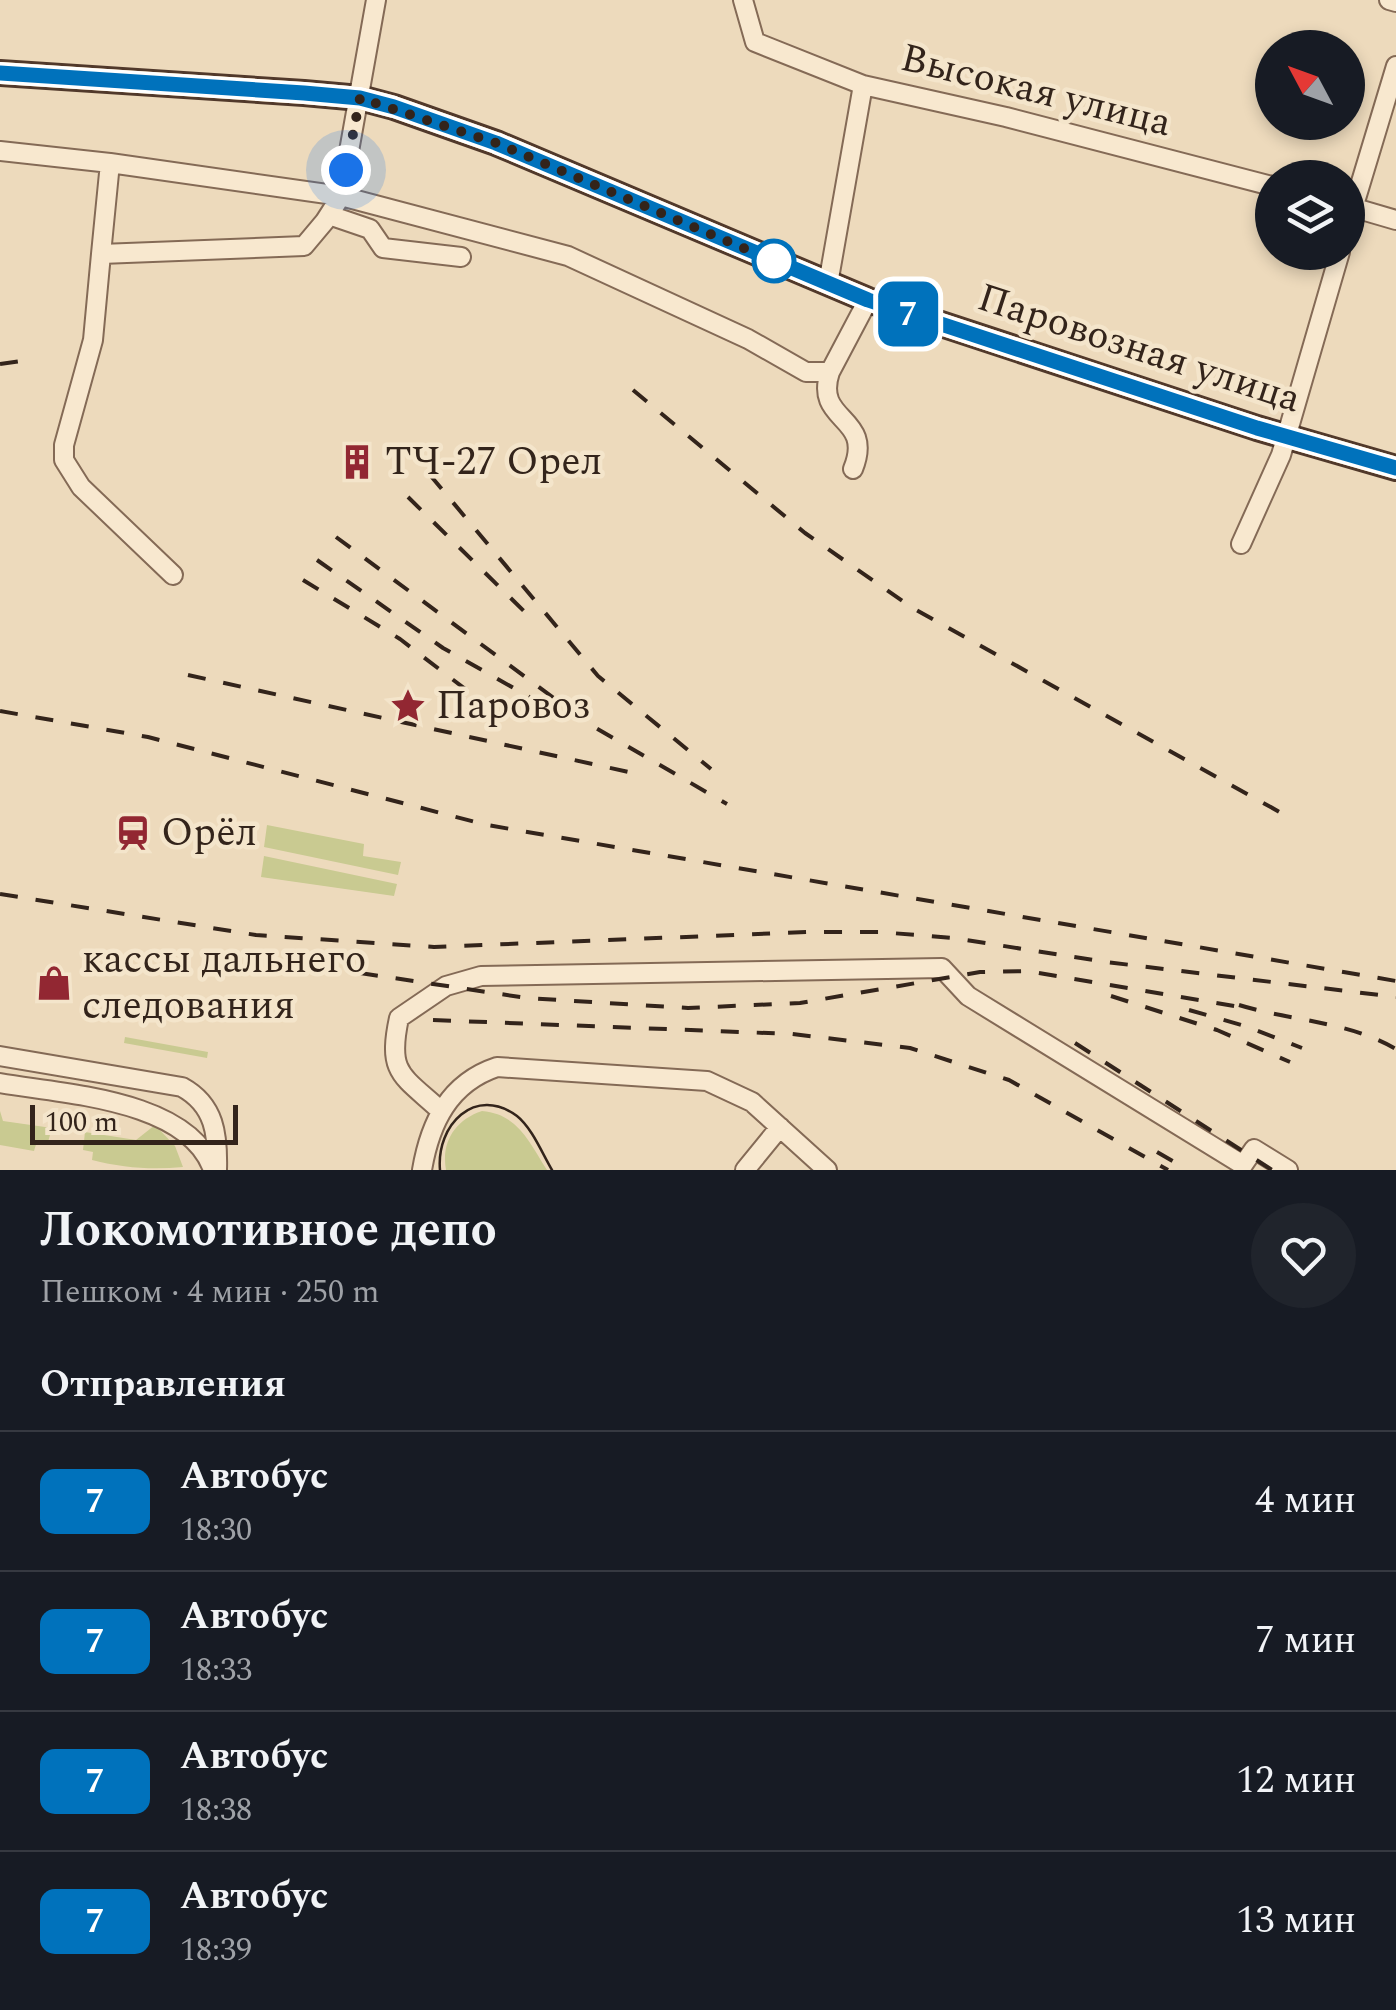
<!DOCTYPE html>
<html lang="ru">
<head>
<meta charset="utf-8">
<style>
  body { margin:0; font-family:Spectral,serif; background:#20242c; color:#f1f3f6; height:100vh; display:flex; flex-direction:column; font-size:38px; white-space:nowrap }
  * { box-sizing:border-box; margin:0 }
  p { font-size:32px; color:#9ea1a6 }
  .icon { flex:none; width:55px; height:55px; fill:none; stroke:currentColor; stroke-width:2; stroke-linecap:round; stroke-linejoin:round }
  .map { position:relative; height:1170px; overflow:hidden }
  .sheet { display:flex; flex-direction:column; background:#171b24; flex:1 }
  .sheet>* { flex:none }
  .badge { padding:0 20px; border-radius:15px; font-size:35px; line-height:65px }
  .needle { width:65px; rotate:311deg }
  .buttons { position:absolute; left:1255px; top:30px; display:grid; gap:20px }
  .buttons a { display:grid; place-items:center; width:110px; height:110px; border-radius:50%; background:#171b24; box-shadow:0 5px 15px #0003; font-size:50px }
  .scale { position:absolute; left:30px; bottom:25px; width:208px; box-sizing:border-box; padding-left:10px; border:5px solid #33241b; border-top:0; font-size:28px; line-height:35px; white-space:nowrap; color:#33241b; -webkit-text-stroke:8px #f4e5cb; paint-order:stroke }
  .you { position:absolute; width:50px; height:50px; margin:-25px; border:8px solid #fff; border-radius:50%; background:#1a73e8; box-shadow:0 0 0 15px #1a73e833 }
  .map>.badge { position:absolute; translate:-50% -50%; box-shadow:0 0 0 5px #fff }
  h2 { padding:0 40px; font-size:38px; line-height:90px }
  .round { display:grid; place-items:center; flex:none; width:105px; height:105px; border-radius:52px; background:#20242c }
  .overview { display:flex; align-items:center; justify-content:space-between; height:170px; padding:0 40px }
  h1 { font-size:48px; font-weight:700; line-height:75px }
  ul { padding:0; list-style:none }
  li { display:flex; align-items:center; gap:30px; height:140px; padding:0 40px; border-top:2px solid #363941 }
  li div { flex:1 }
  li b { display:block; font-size:38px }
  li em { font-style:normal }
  li .badge { min-width:110px; font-weight:700; text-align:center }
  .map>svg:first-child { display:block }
  .green { fill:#c9ca91 }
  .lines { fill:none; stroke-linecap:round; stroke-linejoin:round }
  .minor-casing { stroke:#846a56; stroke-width:22 }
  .major-casing { stroke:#51392b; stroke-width:28 }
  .minor { stroke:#f8e8cf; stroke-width:18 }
  .major { stroke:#f1cb93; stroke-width:22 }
  .tram { stroke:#33241b; stroke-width:2.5 }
  .rail { stroke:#33241b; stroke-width:4; stroke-dasharray:18 18; stroke-linecap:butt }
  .line-casing { stroke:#fff; stroke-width:22 }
  .line { stroke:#0072bc; stroke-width:15 }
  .walk { stroke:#33241b; stroke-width:10; stroke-dasharray:0 18 }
  .stop-dot { fill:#fff; stroke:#0072bc; stroke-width:5 }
  .labels { text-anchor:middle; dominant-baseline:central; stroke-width:9; stroke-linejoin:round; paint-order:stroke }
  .street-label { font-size:40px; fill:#33241b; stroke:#f4e5cb }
  .poi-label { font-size:40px; fill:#33241b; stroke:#f4e5cb; text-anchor:start }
</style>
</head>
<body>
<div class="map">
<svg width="1396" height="1170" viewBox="0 0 1396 1170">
  <rect width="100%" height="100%" fill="#eddabc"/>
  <path class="green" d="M267 825 364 844 363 856 401 862 398 875 264 847Z
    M264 856 397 884 394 896 261 877Z
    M125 1037 208 1052 207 1058 124 1043Z
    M0 1111 3 1121 52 1128 48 1142 37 1141 34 1151 0 1145Z
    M482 1111C518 1114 529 1142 547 1170H446C441 1142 455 1120 482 1111Z
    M155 1125 175 1146 183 1167C152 1170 123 1168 92 1160L93 1152 83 1150 85 1132 136 1140Z"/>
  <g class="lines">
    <defs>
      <path id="minor" d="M376 0 341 196 568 256 748 339 806 372H830L868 300
        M743 0 755 42 863 85 1006 117 1272 186
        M1389 0 1396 2
        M0 151 110 163 341 196 325 221 304 246 101 254 93 340 64 445V460L81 487 173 575
        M1348 206 1396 220
        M329 215 370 229 383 248 461 257
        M1348 225 1396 66
        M101 254 110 163
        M828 284 863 85
        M830 372C813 423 875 415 853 469
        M1241 544 1281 455 1340 252
        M0 1056 182 1087C215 1105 218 1135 217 1170
        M0 1083C62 1094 189 1099 213 1170
        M441 1111C402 1075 387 1074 399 1018L446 986 481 976 942 968 968 996 1243 1165 1254 1149 1288 1170
        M422 1170C430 1123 449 1083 497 1067L707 1081 752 1102 827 1170
        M745 1170 780 1127"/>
      <path id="major" d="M0 73 304 93 360 98 394 107 496 143 868 300 1257 428 1396 468"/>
    </defs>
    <use href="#minor" class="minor-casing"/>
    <use href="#major" class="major-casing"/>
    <use href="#minor" class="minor"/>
    <use href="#major" class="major"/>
    <path class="tram" d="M440 1170C436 1125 475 1085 517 1116 532 1128 542 1153 552 1170"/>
    <path class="rail" d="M0 364 21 361
      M633 390 805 533 911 607 1294 820
      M430 475 598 676 711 769
      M408 497 536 623
      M336 537 589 724 727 804
      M317 560 443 648 540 703
      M303 580 400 639 469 692
      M188 675 633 773
      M0 711 148 737 487 825 1396 981
      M0 894 256 935 434 947 808 932H879L953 938 1106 962 1396 997
      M360 973 527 998 688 1008 800 1003 980 972 1027 971 1252 1009
      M1111 996 1217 1030 1290 1062
      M1239 1005C1291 1021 1348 1021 1396 1049
      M1189 1010 1245 1026 1302 1048
      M433 1020 792 1034 910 1048 1009 1080 1168 1170
      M1075 1043 1272 1170
      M1157 1152 1188 1170"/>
  </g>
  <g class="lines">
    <defs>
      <path id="line" d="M0 73 304 93 360 98 394 107 496 143 868 300 1257 428 1396 468"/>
    </defs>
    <use href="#line" class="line-casing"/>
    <use href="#line" class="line"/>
    <path class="walk" d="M346 170 360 98 496 143 774 261"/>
  </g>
  <defs>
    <symbol id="building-bare" viewBox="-9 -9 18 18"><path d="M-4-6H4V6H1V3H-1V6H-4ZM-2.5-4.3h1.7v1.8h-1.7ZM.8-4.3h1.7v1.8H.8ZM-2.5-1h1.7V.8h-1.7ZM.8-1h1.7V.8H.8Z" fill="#922732" stroke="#f4e5cb" stroke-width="2.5" paint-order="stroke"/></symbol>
    <symbol id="sight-bare" viewBox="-9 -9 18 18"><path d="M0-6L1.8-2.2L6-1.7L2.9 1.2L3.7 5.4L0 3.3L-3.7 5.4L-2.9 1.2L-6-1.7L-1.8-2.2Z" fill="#922732" stroke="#f4e5cb" stroke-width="2.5" paint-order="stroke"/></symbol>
    <symbol id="station-bare" viewBox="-9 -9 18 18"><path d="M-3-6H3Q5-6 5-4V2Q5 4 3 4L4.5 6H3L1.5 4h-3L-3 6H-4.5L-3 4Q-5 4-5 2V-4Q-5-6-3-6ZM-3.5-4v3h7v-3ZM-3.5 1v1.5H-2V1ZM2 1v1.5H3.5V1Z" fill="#922732" stroke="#f4e5cb" stroke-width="2.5" paint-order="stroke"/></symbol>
    <symbol id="shop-bare" viewBox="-9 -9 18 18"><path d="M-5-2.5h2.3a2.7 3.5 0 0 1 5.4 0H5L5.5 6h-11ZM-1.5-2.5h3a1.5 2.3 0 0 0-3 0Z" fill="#922732" stroke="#f4e5cb" stroke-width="2.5" paint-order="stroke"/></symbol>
  </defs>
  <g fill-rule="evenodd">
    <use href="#building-bare" x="332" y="437" width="50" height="50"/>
    <use href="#sight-bare" x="383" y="681" width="50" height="50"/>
    <use href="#station-bare" x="108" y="808" width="50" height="50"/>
    <use href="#shop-bare" x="29" y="958" width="50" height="50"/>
  </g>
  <circle class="stop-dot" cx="774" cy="261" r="20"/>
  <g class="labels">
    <g class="street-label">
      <text transform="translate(1036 91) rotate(14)">Высокая улица</text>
      <text transform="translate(1139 349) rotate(18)">Паровозная улица</text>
    </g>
    <g class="poi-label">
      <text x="385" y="462">ТЧ-27 Орел</text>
      <text x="436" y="706">Паровоз</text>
      <text x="161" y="833">Орёл</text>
      <text x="82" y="960">кассы дальнего<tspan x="82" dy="46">следования</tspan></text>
    </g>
  </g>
</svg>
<div class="buttons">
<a><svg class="needle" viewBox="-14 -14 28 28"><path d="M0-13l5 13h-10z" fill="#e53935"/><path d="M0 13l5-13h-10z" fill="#9ea1a6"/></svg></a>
<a><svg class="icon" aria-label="layers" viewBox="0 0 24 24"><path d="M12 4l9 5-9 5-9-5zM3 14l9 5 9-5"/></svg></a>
</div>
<div class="scale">100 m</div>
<div class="you" style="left:346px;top:170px"></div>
<b class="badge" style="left:908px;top:314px;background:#0072bc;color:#fff">7</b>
</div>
<section class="sheet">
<div class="overview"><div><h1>Локомотивное депо</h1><p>Пешком · 4 мин · 250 m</p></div><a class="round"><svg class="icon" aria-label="heart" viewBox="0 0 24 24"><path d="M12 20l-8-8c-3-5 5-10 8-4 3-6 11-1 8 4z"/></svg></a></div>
<h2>Отправления</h2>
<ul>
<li><span class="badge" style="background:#0072bc;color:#fff">7</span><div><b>Автобус</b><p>18:30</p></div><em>4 мин</em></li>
<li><span class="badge" style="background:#0072bc;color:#fff">7</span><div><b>Автобус</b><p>18:33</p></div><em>7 мин</em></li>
<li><span class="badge" style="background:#0072bc;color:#fff">7</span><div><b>Автобус</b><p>18:38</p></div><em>12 мин</em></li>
<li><span class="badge" style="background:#0072bc;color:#fff">7</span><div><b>Автобус</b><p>18:39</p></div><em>13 мин</em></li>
</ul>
</section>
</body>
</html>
